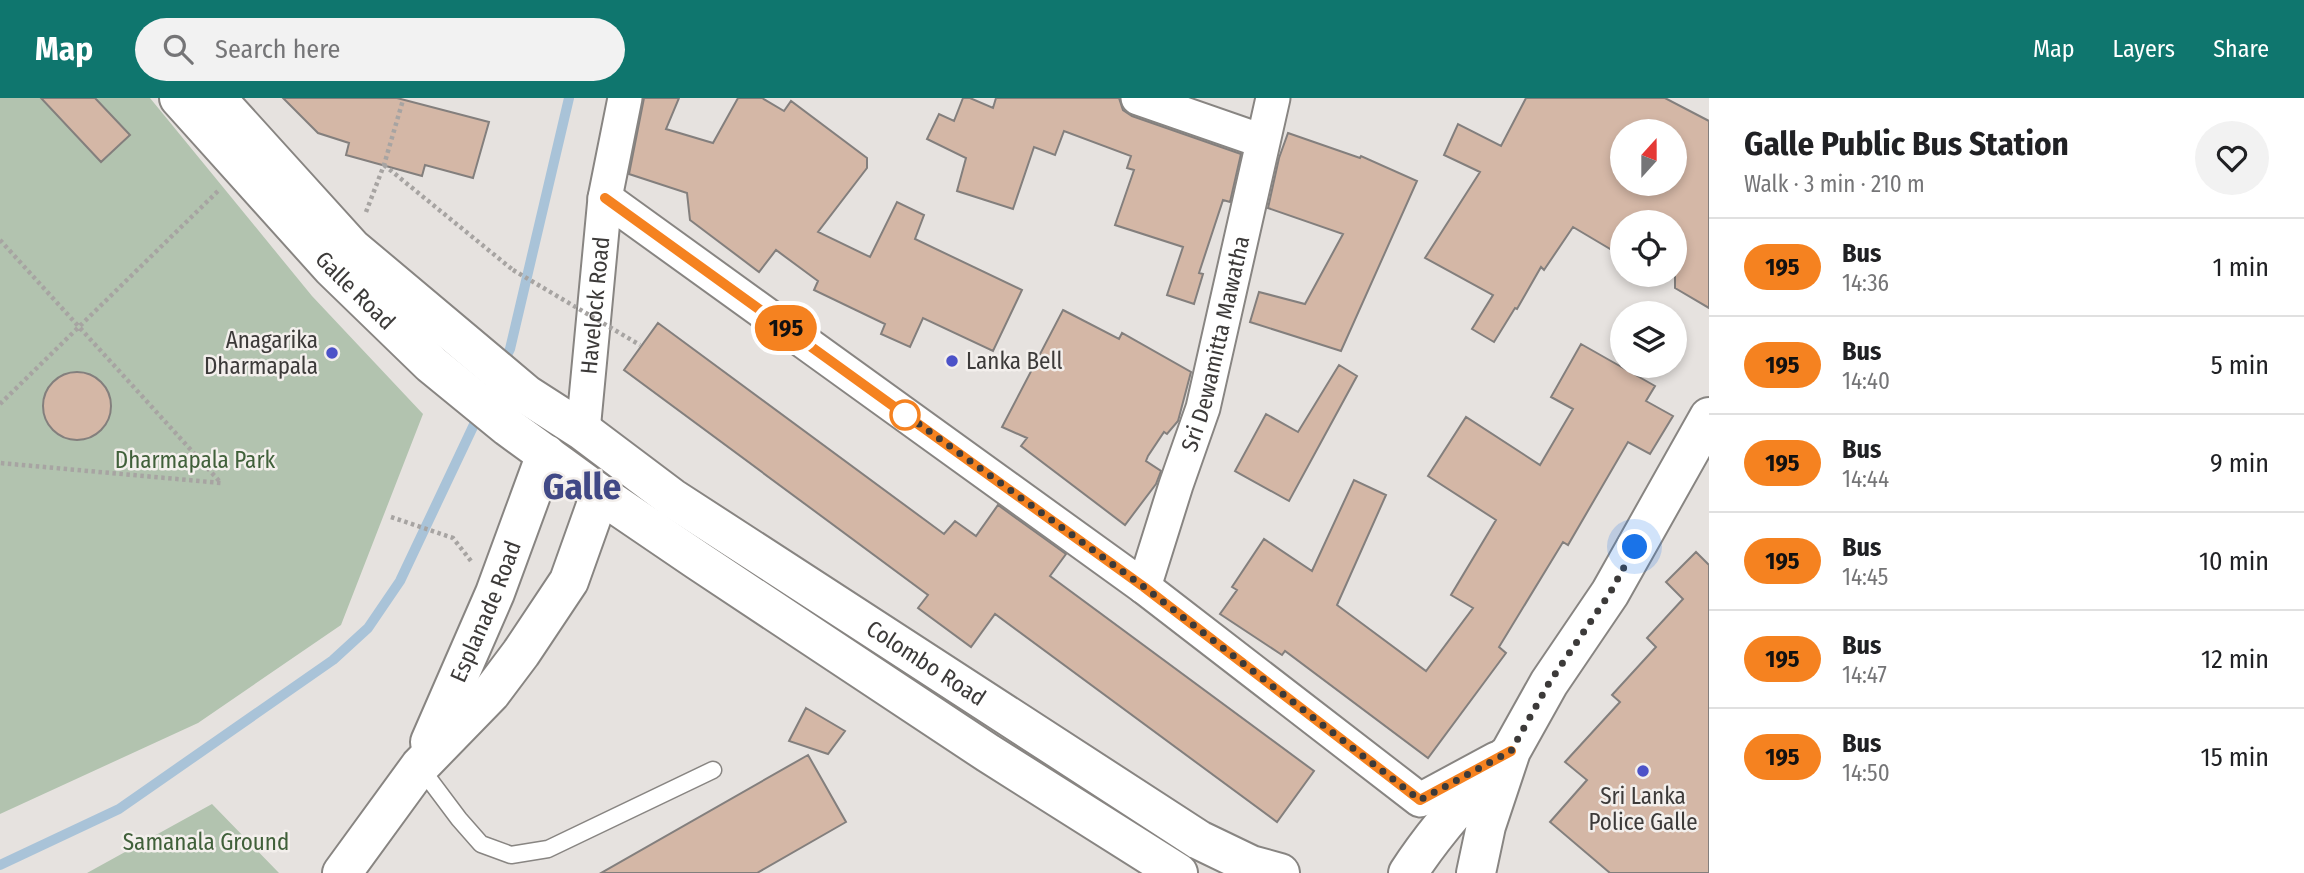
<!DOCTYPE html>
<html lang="en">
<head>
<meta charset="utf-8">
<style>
  body { margin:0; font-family:"Fira Sans Condensed",sans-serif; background:#f2f2f2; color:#202124; height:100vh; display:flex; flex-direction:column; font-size:26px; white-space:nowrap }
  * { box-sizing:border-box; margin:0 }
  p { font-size:23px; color:#757577 }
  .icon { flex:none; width:38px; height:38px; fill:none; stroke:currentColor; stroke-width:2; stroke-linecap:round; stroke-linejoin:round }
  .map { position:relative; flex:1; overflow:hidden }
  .sheet { display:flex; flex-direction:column; background:#fff; width:595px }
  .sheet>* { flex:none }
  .badge { padding:0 14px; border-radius:23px; font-size:24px; line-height:46px }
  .needle { width:46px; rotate:21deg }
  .fabs { position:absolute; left:1610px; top:21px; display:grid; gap:14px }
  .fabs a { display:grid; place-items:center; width:77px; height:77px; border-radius:50%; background:#fff; box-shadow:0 4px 10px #0003; font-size:35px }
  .you { position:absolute; width:35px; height:35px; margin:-18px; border:5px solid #fff; border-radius:50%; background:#1a73e8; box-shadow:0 0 0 10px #1a73e833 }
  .map>.badge { position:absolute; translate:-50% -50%; box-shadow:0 0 0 4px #fff }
  .round { display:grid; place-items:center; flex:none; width:74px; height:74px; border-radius:37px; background:#f2f2f2 }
  .summary { display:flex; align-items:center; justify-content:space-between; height:119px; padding:0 35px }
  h1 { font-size:33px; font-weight:700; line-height:52px }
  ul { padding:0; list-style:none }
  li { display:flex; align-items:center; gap:21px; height:98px; padding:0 35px; border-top:2px solid #e0e0e0 }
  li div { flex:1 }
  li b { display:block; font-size:26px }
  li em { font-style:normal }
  li .badge { min-width:77px; font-weight:700; text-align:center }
  header { display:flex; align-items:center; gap:42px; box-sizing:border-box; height:98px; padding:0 35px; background:#0f766e; color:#fff }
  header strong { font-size:33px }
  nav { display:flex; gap:38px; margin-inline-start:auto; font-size:24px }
  .search { width:490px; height:63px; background:#f2f2f2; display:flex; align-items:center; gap:18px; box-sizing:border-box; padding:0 24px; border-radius:38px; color:#757577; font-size:26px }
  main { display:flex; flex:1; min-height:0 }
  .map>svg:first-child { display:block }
  .green { fill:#b2c3af }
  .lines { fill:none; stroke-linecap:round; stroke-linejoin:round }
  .stream { stroke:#a9c3d8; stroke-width:10 }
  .building { fill:#d4b7a6; stroke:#837f7d; stroke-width:2; fill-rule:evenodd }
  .lane-casing { stroke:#888582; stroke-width:19 }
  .street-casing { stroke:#888582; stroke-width:37 }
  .secondary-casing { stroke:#888582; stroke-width:42 }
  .primary-casing { stroke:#888582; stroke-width:42 }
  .highway-casing { stroke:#888582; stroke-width:42 }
  .path { stroke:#a7a4a2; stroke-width:4.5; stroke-dasharray:3.5 3.5; stroke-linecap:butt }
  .lane { stroke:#fff; stroke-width:16 }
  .street { stroke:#fff; stroke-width:33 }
  .secondary { stroke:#fff; stroke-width:38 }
  .primary { stroke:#fff; stroke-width:38 }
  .highway { stroke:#fff; stroke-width:38 }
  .path-bridge { stroke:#a7a4a2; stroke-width:4.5; stroke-dasharray:3.5 3.5; stroke-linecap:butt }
  .line-casing { stroke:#fff; stroke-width:16 }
  .line { stroke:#f58220; stroke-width:10 }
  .walk { stroke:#3c3a39; stroke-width:7; stroke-dasharray:0 12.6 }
  .poi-dot { fill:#4c52c8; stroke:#f3efec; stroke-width:2.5 }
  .stop-dot { fill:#fff; stroke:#f58220; stroke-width:3.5 }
  .labels { text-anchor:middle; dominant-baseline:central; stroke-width:5; stroke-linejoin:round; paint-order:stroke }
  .street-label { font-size:23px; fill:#3c3a39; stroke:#f3efec }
  .poi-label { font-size:23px; fill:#3c3a39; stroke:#f3efec; text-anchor:end }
  .park-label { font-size:23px; fill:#40603a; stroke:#f3efec }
  .town-label { font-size:37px; font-weight:bold; fill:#414986; stroke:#f3efec }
</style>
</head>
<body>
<header>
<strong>Map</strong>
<div class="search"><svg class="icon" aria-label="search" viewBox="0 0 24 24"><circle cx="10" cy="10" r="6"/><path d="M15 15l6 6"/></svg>Search here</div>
<nav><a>Map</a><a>Layers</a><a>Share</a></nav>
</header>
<main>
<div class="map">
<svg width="1709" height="775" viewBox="0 0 1709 775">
  <rect width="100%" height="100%" fill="#e6e2df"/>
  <path class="green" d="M0 0H150L312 198 423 316 341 527 198 625 0 716Z
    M212 706 279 775H87Z"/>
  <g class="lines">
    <path class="stream" d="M502 267 510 251 569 0
      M0 767 119 711 333 562 368 530 400 483 479 316"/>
  </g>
  <path class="building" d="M41 0H95L130 37 101 64Z
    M283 0H397L489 24 473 80 425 67 422 78 346 57 349 45 318 35Z
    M644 0H679L666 31 713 45 738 0H762L784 13 791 3 867 60V70L818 134 870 159 897 104 924 117 915 141 1022 192 993 253 923 220 910 249 881 236 885 226 814 192 818 183 776 152 759 174 690 122 687 95 629 76Z
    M963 0H970L993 10 996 0H1119L1123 12 1132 18 1241 56 1230 104 1223 102 1199 175 1203 176 1194 206 1167 197 1183 149 1115 127 1134 72 1127 70 1131 58 1064 33 1055 57 1034 49 1013 111 957 93 966 60 927 41 939 16 954 23Z
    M1526 0H1665L1709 23V210L1675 190V124H1622V158L1573 129 1544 172 1541 169 1517 211 1515 210 1494 244 1472 231 1493 197 1425 160 1480 74 1444 57 1458 26 1501 48ZM1622 33H1675V86H1622Z
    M1288 35 1360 60 1361 58 1417 83 1341 253 1250 224 1259 194 1305 206 1343 136 1268 110 1279 60Z
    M1063 212 1119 241 1122 235 1191 274 1178 323 1167 336 1164 334 1148 358 1146 363 1161 373 1156 386 1125 427 1021 348 1027 340 1002 329Z
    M658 225 944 436 955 423 976 438 998 407 1066 456 1050 478 1314 673 1277 724 995 516 971 549 918 510 928 497 624 272Z
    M1581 246 1655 288 1646 303 1673 318 1650 356 1628 344 1568 447 1563 444 1499 549 1506 555 1428 660 1285 553 1282 557 1220 516 1237 492 1232 489 1264 441 1312 473 1354 382 1386 397 1337 507 1426 573 1473 510 1451 497 1496 422 1428 378 1466 319 1540 367 1573 311 1551 299Z
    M1339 267 1357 278 1289 403 1235 373 1266 316 1298 334Z
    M43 308a34 34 0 1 1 68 0a34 34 0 1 1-68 0Z
    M1696 454 1709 467V775H1610L1550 724 1587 682 1565 664 1620 604 1612 597 1656 549 1647 540 1683 501 1666 484Z
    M806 610 845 633 828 656 789 643Z
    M808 657 846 724 757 775H601Z"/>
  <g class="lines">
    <defs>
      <path id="lane" d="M420 669 459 721 481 746 511 757 548 751 713 672"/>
      <g id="street">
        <path d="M1138 0 1262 43"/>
        <path d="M605 100 1144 489 1420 702 1496 661"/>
        <path id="s1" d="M583 333 605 100 625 0"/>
        <path id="s2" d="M1144 489 1176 387 1203 310 1273 0"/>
      </g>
      <g id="secondary">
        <path id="s3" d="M430 644 495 495 546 356"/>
        <path d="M342 775 420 668 491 595 521 555 569 483 600 396"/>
      </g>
      <path id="primary" d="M1408 775C1436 732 1469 695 1505 659
        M1476 775 1486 728 1511 653 1549 585 1610 495 1709 319"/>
      <g id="highway">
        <path id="s4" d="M179 0 332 170 431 266 508 329 600 396 697 462 988 655 1178 775"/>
        <path id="s5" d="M216 0 352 150 527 297 583 333 672 400 1199 742 1251 767 1280 775"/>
      </g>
    </defs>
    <use href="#lane" class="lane-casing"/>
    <use href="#street" class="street-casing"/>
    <use href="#secondary" class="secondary-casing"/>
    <use href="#primary" class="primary-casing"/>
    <use href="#highway" class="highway-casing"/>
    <path class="path" d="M384 67 513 172
      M366 114 384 67 403 2
      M0 142 221 385 0 365
      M0 306 218 93
      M391 419 453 440 471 463"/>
    <use href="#lane" class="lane"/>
    <use href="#street" class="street"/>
    <use href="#secondary" class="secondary"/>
    <use href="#primary" class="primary"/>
    <use href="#highway" class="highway"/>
    <path class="path-bridge" d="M513 172 640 247"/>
  </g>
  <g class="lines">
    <defs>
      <path id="line" d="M605 100 1144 489 1420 702 1511 653"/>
    </defs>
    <use href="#line" class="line-casing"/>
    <use href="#line" class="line"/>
    <path class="walk" d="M905 317 897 310 1144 489 1420 702 1511 653 1549 585 1610 495 1635 449"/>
  </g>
  <g class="poi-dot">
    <circle cx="332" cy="255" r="7"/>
    <circle cx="952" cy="263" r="7"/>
    <circle cx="1643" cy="673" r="7"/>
  </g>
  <circle class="stop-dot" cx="905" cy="317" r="14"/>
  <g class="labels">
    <g class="street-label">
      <text stroke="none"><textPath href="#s4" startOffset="261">Galle Road</textPath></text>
      <text stroke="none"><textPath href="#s1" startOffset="126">Havelock Road</textPath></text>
      <text stroke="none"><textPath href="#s2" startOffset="254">Sri Dewamitta Mawatha</textPath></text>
      <text stroke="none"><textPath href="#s3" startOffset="142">Esplanade Road</textPath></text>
      <text stroke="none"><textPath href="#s5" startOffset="912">Colombo Road</textPath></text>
    </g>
    <g class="poi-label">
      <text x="318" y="242">Anagarika<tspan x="318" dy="26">Dharmapala</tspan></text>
      <text x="966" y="263" text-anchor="start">Lanka Bell</text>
      <text x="1643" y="698" text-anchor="middle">Sri Lanka<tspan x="1643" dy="26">Police Galle</tspan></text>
    </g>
    <g class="park-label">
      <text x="195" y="362">Dharmapala Park</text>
      <text x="206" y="744">Samanala Ground</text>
    </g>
    <g class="town-label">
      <text x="582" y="388">Galle</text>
    </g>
  </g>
</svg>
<div class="fabs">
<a><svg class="needle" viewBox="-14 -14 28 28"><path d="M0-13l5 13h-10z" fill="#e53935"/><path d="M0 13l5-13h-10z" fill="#757577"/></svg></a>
<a><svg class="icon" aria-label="locate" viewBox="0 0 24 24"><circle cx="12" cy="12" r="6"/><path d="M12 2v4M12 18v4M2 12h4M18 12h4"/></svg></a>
<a><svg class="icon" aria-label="layers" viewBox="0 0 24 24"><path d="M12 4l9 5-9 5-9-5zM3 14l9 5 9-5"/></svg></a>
</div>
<div class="you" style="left:1635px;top:449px"></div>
<b class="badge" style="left:786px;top:230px;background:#f58220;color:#111">195</b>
</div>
<section class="sheet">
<div class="summary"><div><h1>Galle Public Bus Station</h1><p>Walk · 3 min · 210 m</p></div><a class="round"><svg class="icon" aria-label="heart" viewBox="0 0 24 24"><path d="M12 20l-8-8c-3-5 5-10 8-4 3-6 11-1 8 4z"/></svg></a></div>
<ul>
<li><span class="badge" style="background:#f58220;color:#111">195</span><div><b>Bus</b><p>14:36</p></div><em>1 min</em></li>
<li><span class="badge" style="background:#f58220;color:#111">195</span><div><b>Bus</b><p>14:40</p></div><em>5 min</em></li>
<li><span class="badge" style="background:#f58220;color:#111">195</span><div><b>Bus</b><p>14:44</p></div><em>9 min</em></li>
<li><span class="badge" style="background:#f58220;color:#111">195</span><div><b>Bus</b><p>14:45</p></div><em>10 min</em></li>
<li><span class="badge" style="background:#f58220;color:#111">195</span><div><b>Bus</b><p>14:47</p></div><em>12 min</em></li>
<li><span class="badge" style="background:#f58220;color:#111">195</span><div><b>Bus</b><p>14:50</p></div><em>15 min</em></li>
</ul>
</section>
</main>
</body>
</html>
